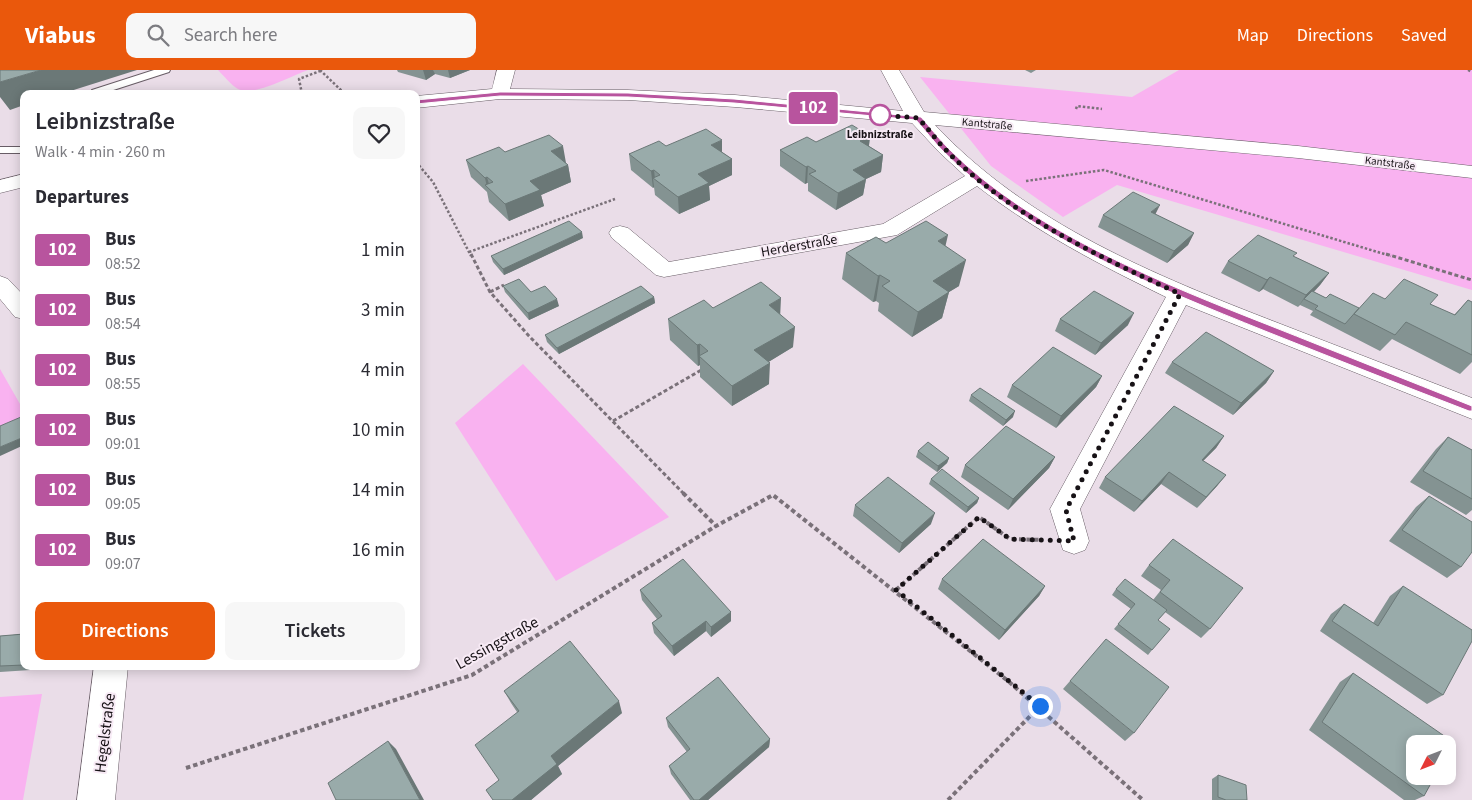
<!DOCTYPE html>
<html lang="en">
<head>
<meta charset="utf-8">
<style>
  body { margin:0; font-family:"Source Sans 3",sans-serif; background:#f7f7f7; color:#2b2b33; height:100vh; display:flex; flex-direction:column; font-size:19px; white-space:nowrap }
  * { box-sizing:border-box; margin:0 }
  p { font-size:16px; color:#7c7c81 }
  .icon { flex:none; width:28px; height:28px; fill:none; stroke:currentColor; stroke-width:2; stroke-linecap:round; stroke-linejoin:round }
  .map { position:relative; flex:1; overflow:hidden }
  .side { position:absolute; left:20px; top:20px; width:400px; height:580px; display:flex; flex-direction:column; background:#fff; border-radius:10px; box-shadow:0 2px 12px #0003 }
  .side>* { flex:none }
  .badge { padding:0 10px; border-radius:4px; font-size:18px; line-height:32px }
  .needle { width:32px; rotate:228deg }
  .tools { position:absolute; left:1406px; top:665px; display:grid; gap:10px }
  .tools a { display:grid; place-items:center; width:50px; height:50px; border-radius:10px; background:#fff; box-shadow:0 2px 12px #0003; font-size:25px }
  .you { position:absolute; width:25px; height:25px; margin:-12px; border:4px solid #fff; border-radius:50%; background:#1a73e8; box-shadow:0 0 0 8px #1a73e833 }
  .map>.badge { position:absolute; translate:-50% -50%; box-shadow:0 0 0 2px #fff }
  h2 { padding:0 15px; font-size:19px; line-height:45px }
  .round { display:grid; place-items:center; flex:none; width:52px; height:52px; border-radius:10px; background:#f7f7f7 }
  .summary { display:flex; align-items:center; justify-content:space-between; height:85px; padding:0 15px }
  h1 { font-size:24px; font-weight:600; line-height:38px }
  .action { display:flex; gap:10px; margin-top:auto; padding:10px 15px }
  .action a { flex:1; height:58px; border-radius:10px; background:#ea580c; color:#fff; font-size:20px; font-weight:600; line-height:58px; text-align:center }
  .action a+a { background:#f7f7f7; color:#2b2b33 }
  ul { padding:0; list-style:none }
  li { display:flex; align-items:center; gap:15px; height:60px; padding:0 15px }
  li div { flex:1 }
  li b { display:block; font-size:19px }
  li em { font-style:normal }
  li .badge { min-width:55px; font-weight:700; text-align:center }
  header { display:flex; align-items:center; gap:30px; box-sizing:border-box; height:70px; padding:0 25px; background:#ea580c; color:#fff }
  header strong { font-size:24px }
  nav { display:flex; gap:28px; margin-inline-start:auto; font-size:18px }
  .search { width:350px; height:45px; background:#f7f7f7; display:flex; align-items:center; gap:12px; box-sizing:border-box; padding:0 18px; border-radius:10px; color:#7c7c81; font-size:19px }
  .map>svg:first-child { display:block }
  .green { fill:#f9b2f0 }
  .lines { fill:none; stroke-linecap:round; stroke-linejoin:round }
  .service-casing { stroke:#685d66; stroke-width:2 }
  .minor-casing { stroke:#685d66; stroke-width:1 }
  .path-far2 { stroke:#7a7179; stroke-width:2.5; stroke-dasharray:2.5 2; stroke-linecap:butt }
  .path-far1 { stroke:#7a7179; stroke-width:3; stroke-dasharray:4 2.5; stroke-linecap:butt }
  .path { stroke:#7a7179; stroke-width:4; stroke-dasharray:4.5 3; stroke-linecap:butt }
  .service { fill:#fff; fill-rule:evenodd }
  .minor { fill:#fff; fill-rule:evenodd }
  .wall { fill:#849392 }
  .shaded-wall { fill:#6b7877 }
  .building { fill:#99abaa; stroke:#6b7877 }
  .line { fill:#b8549e; stroke:#fff }
  .walk { stroke:#171216; stroke-width:5; stroke-dasharray:0 9 }
  .stop-dot { fill:#fff; stroke:#b8549e; stroke-width:2.5 }
  .labels { text-anchor:middle; dominant-baseline:central; stroke-width:4; stroke-linejoin:round; paint-order:stroke }
  .far-street-label { font-size:11px; fill:#171216; stroke:#f7eaf5 }
  .far-stop-label { font-size:11px; font-weight:bold; fill:#171216; stroke:#f7eaf5 }
  .street-label { font-size:14px; fill:#171216; stroke:#f7eaf5 }
  .near-street-label { font-size:16px; fill:#171216; stroke:#f7eaf5 }
</style>
</head>
<body>
<header>
<strong>Viabus</strong>
<div class="search"><svg class="icon" aria-label="search" viewBox="0 0 24 24"><circle cx="10" cy="10" r="6"/><path d="M15 15l6 6"/></svg>Search here</div>
<nav><a>Map</a><a>Directions</a><a>Saved</a></nav>
</header>
<div class="map">
<svg width="1472" height="730" viewBox="0 0 1472 730">
  <rect width="100%" height="100%" fill="#eadde8"/>
  <path class="green" d="M218 0H308C291 6 254 27 238 19 231 15 224 6 218 0Z
    M1179 0H1472V220L1117 115 1063 147 991 96 920 7 1132 27Z
    M523 294 669 447 556 511 455 353Z
    M0 299 24 341V347L0 357Z
    M42 624 23 730H0V627Z"/>
  <g class="lines">
    <defs>
      <path id="service" d="M154 0H170L169 2 101 24H92L91 22 92 20Z
        M0 77H24V83H0Z"/>
      <path id="minor" d="M497 0H515L510 19 628 20 735 25 903 41 881 0H899L924 42 1298 76 1472 96V108L1298 88 935 55C1028 154 1154 205 1278 253 1343 278 1407 303 1472 328V349L1186 235 1080 439 1089 471 1085 480 1074 484 1063 480 1050 439 1166 227C1100 195 1035 161 977 116L897 165 664 207 656 205 612 168 609 163 612 158 620 156 628 158 669 192 883 154 965 106 939 82 912 53 735 37 628 30 500 29 416 38V26L492 19Z
        M24 104V117L0 123V110Z
        M0 206 8 209 24 226V249L15 247 0 229Z
        M94 596H128L115 730H77Z"/>
    </defs>
    <use href="#service" class="service-casing"/>
    <use href="#minor" class="minor-casing"/>
    <path class="path-far2" d="M320 0 345 24
      M1468 0 1472 2
      M302 24 299 9 320 1
      M1076 39 1077 36 1102 39
      M416 92 433 112 471 186
      M1026 111 1104 100 1391 186
      M469 182 615 129"/>
    <path class="path-far1" d="M471 184 490 222 529 266 684 424
      M1386 184 1472 210
      M490 222 504 215
      M613 351 703 299"/>
    <path class="path" d="M683 423 716 456 773 425 1008 611 1143 730
      M896 520 979 447 1010 469 1043 470
      M186 698 472 605 716 456
      M948 730 1040 636"/>
    <use href="#service" class="service"/>
    <use href="#minor" class="minor"/>
  </g>
  <path class="wall" d="M397 0H470L450 8 435 4 426 10 398 2Z
    M1025 0H1036L1031 3Z
    M870 66 869 76 883 85 881 102 866 109 863 125 836 140 808 121V113H807L805 114 780 96V80L816 72Z
    M666 76 722 82 732 89V105L709 116 710 130 679 144 655 125 654 117 653 118 631 100 629 84Z
    M505 82 566 93 568 95 571 112 541 125 544 136 509 151 489 132 487 122 471 107 466 90Z
    M1155 144 1194 163 1188 175 1167 193 1098 157 1103 145Z
    M583 168 504 205 493 192 491 186Z
    M946 176 959 216 949 222 942 248 912 267 878 241 879 233 876 231 873 232 842 209 846 183Z
    M1295 187 1329 203 1320 215 1314 222 1326 228 1359 238 1385 229 1430 234 1454 245 1468 230 1472 232V292L1460 304 1392 269 1380 281 1310 245 1313 241 1300 235 1298 237 1263 219 1259 222 1221 203 1228 191Z
    M503 216 531 222 559 236 529 250 505 222Z
    M654 227 655 233 559 284 547 272 545 265Z
    M713 238 780 245 793 277 768 292 769 314 732 336 700 307V295L698 296 670 270 668 249Z
    M1060 249 1128 255 1095 285 1055 261Z
    M1172 292 1274 301 1266 313 1233 345 1165 303Z
    M1102 306 1096 317 1056 358 1007 327 1012 315Z
    M971 325 1013 347 1003 356 969 331Z
    M1224 366 1216 378 1203 391 1226 405 1217 416 1197 438 1161 414 1134 442 1099 418 1105 407Z
    M1448 367 1472 380V440L1466 445 1410 412 1436 379Z
    M918 381 949 388 947 393 937 402 916 387Z
    M1055 387 1049 398 1008 440 961 407 965 395Z
    M931 409 979 428 977 433 966 443 929 414Z
    M1429 426 1461 497 1447 508 1389 471 1416 437Z
    M855 435 931 454 899 483 853 446Z
    M1173 469 1210 559 1201 568 1165 542 1158 550 1152 580 1148 585 1114 559 1131 539 1112 525 1116 519 1153 530 1161 520 1141 506 1149 495Z
    M942 509 1045 516 1039 526 999 570 938 519Z
    M1403 516 1443 625 1427 634 1320 561 1331 544 1344 534 1373 553 1390 526Z
    M640 520 731 542V551L711 567 706 561 674 586 654 563 652 553 657 549 642 530Z
    M24 564V596H47L46 599 0 602V566Z
    M1353 603 1424 726 1415 730H1404L1309 660 1340 612Z
    M1070 611 1134 663 1125 671 1063 619Z
    M504 621 622 643 558 696 562 704 531 730H493L517 642 511 633Z
    M666 648 770 669 769 677 708 730H690L671 704 669 696 687 682 668 657Z
    M1218 705 1247 730H1212V709Z"/>
  <path class="shaded-wall" d="M41 0H137L61 24H24V35L10 40 0 27V12Z
    M423 0H433L435 4 426 10Z
    M448 0H470L450 8Z
    M870 66 868 83 860 71Z
    M722 70V86L711 75Z
    M563 76 566 93 554 98 551 81Z
    M883 85 881 102 866 109 863 125 836 140 838 123 853 100Z
    M732 89V105L709 116 710 130 679 144 678 127 698 104Z
    M568 95 571 112 541 125 544 136 509 151 505 134 530 111Z
    M808 96 807 113 805 114 806 97Z
    M654 100 655 109 653 108 654 117 653 118 651 101Z
    M487 107 491 121 487 117 485 108Z
    M1160 135 1154 147 1151 142Z
    M582 162 583 168 504 205 503 199Z
    M1194 163 1188 175 1167 193 1174 181Z
    M948 165 942 191 938 171Z
    M966 190 959 216 949 222 942 248 912 267 918 242 933 211Z
    M1329 203 1320 215 1306 229H1304L1298 237 1306 225Z
    M880 205 876 231 873 232 878 206Z
    M1270 207 1263 219 1259 222 1267 210Z
    M654 227 655 233 559 284 557 278Z
    M781 228 780 249 769 235Z
    M557 229 559 236 529 250 528 243Z
    M1134 243 1128 255 1095 285 1101 273Z
    M795 257 793 277 754 301V280Z
    M700 274V295L698 296 697 275Z
    M770 293 769 314 732 336V316Z
    M1274 301 1266 313 1233 345 1241 333Z
    M1102 306 1096 317 1056 358 1061 346Z
    M1015 341 1013 347 1003 356 1006 350Z
    M1224 366 1216 378 1193 401 1202 390Z
    M24 367V375L0 386V377Z
    M1055 387 1049 398 1008 440 1013 429Z
    M949 388 947 393 937 402 938 396Z
    M1169 402 1161 414 1134 442 1142 431Z
    M1226 405 1217 416 1197 438 1206 427Z
    M979 428 977 433 966 443 968 437Z
    M935 443 931 454 899 483 902 473Z
    M1045 516 1039 526 999 570 1005 560Z
    M731 542V551L711 567V557Z
    M706 551V561L674 586 672 576Z
    M619 631 622 643 558 696 562 704 531 730H512L551 686Z
    M770 669 769 677 708 730H699Z
    M388 671 396 679 424 730H420Z"/>
  <path class="building" d="M0 0H41L0 12Z
    M852 55 870 66 860 71 883 85 853 100 866 109 838 123 809 104 816 101 808 96 806 97 780 80 807 67 816 72Z
    M706 59 722 70 711 75 732 89 698 104 709 113 678 127 653 108 660 105 654 100 651 101 629 84 659 71 666 76Z
    M549 65 563 76 551 81 568 95 530 111 540 120 505 134 485 115 493 112 487 107 485 108 466 90 499 77 505 82Z
    M1133 122 1160 135 1151 142 1194 163 1174 181 1103 145Z
    M569 151 582 162 503 199 491 186Z
    M926 151 948 165 938 171 966 190 933 211 949 222 918 242 882 216 890 211 880 205 878 206 846 183 876 167 886 173Z
    M1258 165 1297 183 1293 186 1329 203 1306 225 1270 207 1267 210 1228 191Z
    M519 209 531 222 545 216 557 229 528 243 503 216Z
    M1404 209 1438 225 1430 234 1455 245 1468 230 1472 232V285L1406 252 1395 265 1354 244 1373 223 1385 229Z
    M761 212 781 228 769 235 795 257 754 280 770 293 732 316 699 286 708 281 700 274 697 275 668 249 704 230 713 238Z
    M641 216 654 227 557 278 545 265Z
    M1094 221 1134 243 1101 273 1060 249Z
    M1312 221 1326 228 1330 224 1359 238 1345 254 1315 239 1318 236 1304 229Z
    M1206 262 1274 301 1241 333 1172 292Z
    M1053 277 1102 306 1061 346 1012 315Z
    M980 318 1015 341 1006 350 971 325Z
    M1174 336 1224 366 1202 390 1226 405 1206 427 1169 402 1142 431 1105 407Z
    M21 347 24 357V367L0 377V356Z
    M1006 356 1055 387 1013 429 965 395Z
    M1448 367 1472 380V429L1423 401Z
    M928 372 949 388 938 396 918 381Z
    M942 399 979 428 968 437 931 409Z
    M888 407 935 443 902 473 855 435Z
    M1429 426 1472 452V482L1461 497 1402 460Z
    M983 469 1045 516 1005 560 942 509Z
    M1173 469 1243 518 1210 559 1160 522 1170 510 1149 495Z
    M683 489 731 542 711 557 706 551 672 576 652 553 662 546 640 520Z
    M1125 509 1167 540 1158 550 1170 559 1152 580 1118 554 1135 534 1116 519Z
    M1403 516 1472 560V571L1443 625 1332 551 1344 534 1378 556Z
    M24 564V595L0 596V566Z
    M1106 569 1169 617 1134 663 1070 611Z
    M570 571 619 631 551 686 557 694 512 730H493L486 720 499 710 475 675 519 641 504 621Z
    M1353 603 1453 672 1448 683V674H1415V706H1435L1424 726 1322 652Z
    M718 607 770 669 699 730H694L669 696 690 679 666 648Z
    M388 671 420 730H336L328 713Z
    M1218 705 1246 715 1247 730H1226L1218 727Z"/>
  <path class="line" d="M500 22 628 23 734 29 921 47C930 57 938 68 948 78 1030 161 1164 214 1271 256 1339 283 1407 310 1472 336V341H1469C1401 315 1333 288 1265 261 1156 217 1027 166 943 81 934 72 925 60 916 50L734 33 628 27 500 26 416 34 413 32 416 30Z"/>
  <g class="lines">
    <path class="walk" d="M880 45 918 48C928 58 936 70 946 80 1007 144 1100 187 1180 224L1066 440 1074 471 1010 469 979 447 896 520 1040 636"/>
  </g>
  <circle class="stop-dot" cx="880" cy="45" r="10"/>
  <g class="labels">
    <g class="far-street-label">
      <text transform="translate(987 54) rotate(5)">Kantstraße</text>
      <text transform="translate(1390 93) rotate(7)">Kantstraße</text>
    </g>
    <g class="far-stop-label">
      <text x="880" y="64">Leibnizstraße</text>
    </g>
    <g class="street-label">
      <text transform="translate(799 176) rotate(-10)">Herderstraße</text>
    </g>
    <g class="near-street-label">
      <text transform="translate(497 573) rotate(-29)">Lessingstraße</text>
      <text transform="translate(105 663) rotate(-83)">Hegelstraße</text>
    </g>
  </g>
</svg>
<div class="tools">
<a><svg class="needle" viewBox="-14 -14 28 28"><path d="M0-13l5 13h-10z" fill="#e53935"/><path d="M0 13l5-13h-10z" fill="#7c7c81"/></svg></a>
</div>
<div class="you" style="left:1040px;top:636px"></div>
<b class="badge" style="left:813px;top:38px;background:#b8549e;color:#fff">102</b>
<section class="side">
<div class="summary"><div><h1>Leibnizstraße</h1><p>Walk · 4 min · 260 m</p></div><a class="round"><svg class="icon" aria-label="heart" viewBox="0 0 24 24"><path d="M12 20l-8-8c-3-5 5-10 8-4 3-6 11-1 8 4z"/></svg></a></div>
<h2>Departures</h2>
<ul>
<li><span class="badge" style="background:#b8549e;color:#fff">102</span><div><b>Bus</b><p>08:52</p></div><em>1 min</em></li>
<li><span class="badge" style="background:#b8549e;color:#fff">102</span><div><b>Bus</b><p>08:54</p></div><em>3 min</em></li>
<li><span class="badge" style="background:#b8549e;color:#fff">102</span><div><b>Bus</b><p>08:55</p></div><em>4 min</em></li>
<li><span class="badge" style="background:#b8549e;color:#fff">102</span><div><b>Bus</b><p>09:01</p></div><em>10 min</em></li>
<li><span class="badge" style="background:#b8549e;color:#fff">102</span><div><b>Bus</b><p>09:05</p></div><em>14 min</em></li>
<li><span class="badge" style="background:#b8549e;color:#fff">102</span><div><b>Bus</b><p>09:07</p></div><em>16 min</em></li>
</ul>
<div class="action"><a>Directions</a><a>Tickets</a></div>
</section>
</div>
</body>
</html>
